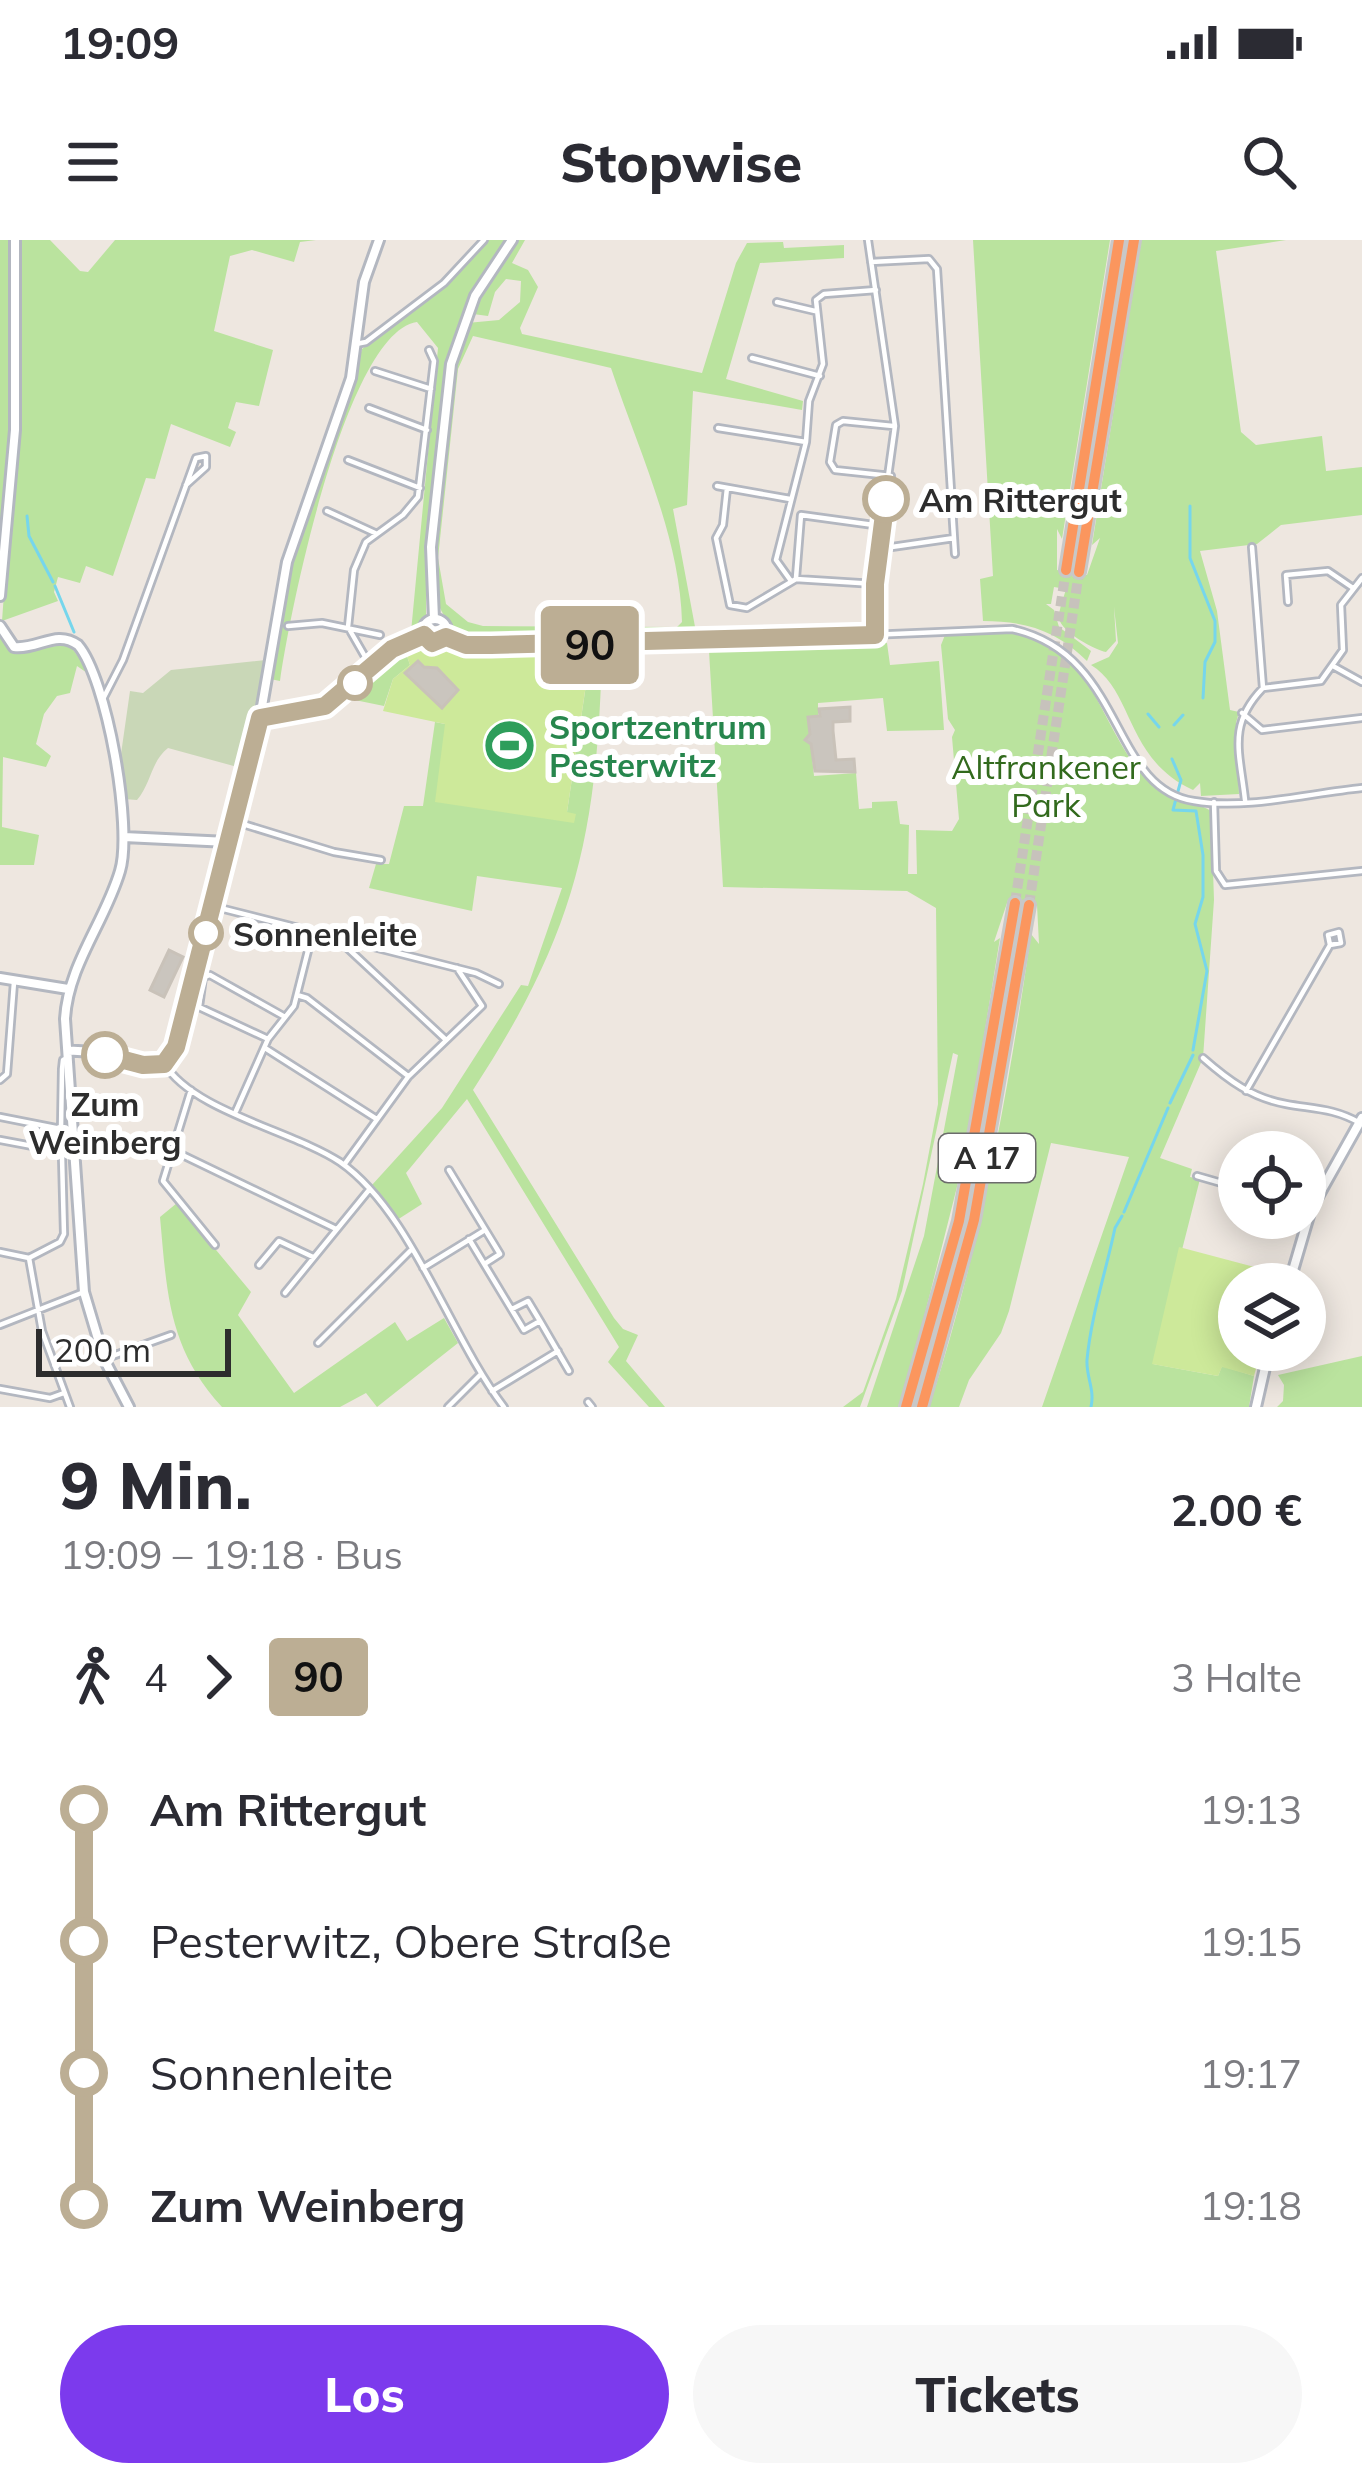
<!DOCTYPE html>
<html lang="de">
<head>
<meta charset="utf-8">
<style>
  body { margin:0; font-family:Mulish,sans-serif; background:#f7f7f7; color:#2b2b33; height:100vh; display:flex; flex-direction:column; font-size:45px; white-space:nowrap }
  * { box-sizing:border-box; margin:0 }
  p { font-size:39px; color:#7c7c81 }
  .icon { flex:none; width:66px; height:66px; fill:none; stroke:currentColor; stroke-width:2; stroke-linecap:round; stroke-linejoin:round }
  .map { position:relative; height:1167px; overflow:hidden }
  .details { display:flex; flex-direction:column; background:#fff; flex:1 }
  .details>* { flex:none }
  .badge { padding:0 24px; border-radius:9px; font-size:42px; line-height:78px }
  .fabs { position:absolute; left:1218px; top:891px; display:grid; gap:24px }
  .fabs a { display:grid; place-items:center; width:108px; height:108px; border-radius:50%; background:#fff; box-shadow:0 6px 30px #0003; font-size:60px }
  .scale { position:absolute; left:36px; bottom:30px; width:195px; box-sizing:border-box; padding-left:12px; border:6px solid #2d2d2d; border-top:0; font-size:33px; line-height:42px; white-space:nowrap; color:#2d2d2d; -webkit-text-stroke:9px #fff; paint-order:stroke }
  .map>.badge { position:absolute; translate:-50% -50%; box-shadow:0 0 0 6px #fff }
  .legs { display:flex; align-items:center; gap:18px; height:132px; padding:0 60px; font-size:39px }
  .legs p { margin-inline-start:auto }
  .headline { display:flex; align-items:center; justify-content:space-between; height:204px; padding:0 60px }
  h1 { font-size:66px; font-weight:800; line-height:90px }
  .button { display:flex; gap:24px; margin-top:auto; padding:24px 60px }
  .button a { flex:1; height:138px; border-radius:72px; background:#7c3aed; color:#fff; font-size:48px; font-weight:800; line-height:138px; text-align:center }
  .button a+a { background:#f7f7f7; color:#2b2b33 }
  ul { padding:0 60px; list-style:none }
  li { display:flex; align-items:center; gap:42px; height:132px; font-size:45px }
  li i { display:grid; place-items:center; width:18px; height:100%; margin:0 15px; background:currentColor }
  li i::after { content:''; width:30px; height:30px; margin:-15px; border:9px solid; border-radius:50%; background:#fff }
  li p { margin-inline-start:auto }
  li:first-child i { background:linear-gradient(#0000 50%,currentColor 0) }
  li:last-child i { background:linear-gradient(currentColor 50%,#0000 0) }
  .status { display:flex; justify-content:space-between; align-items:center; height:84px; padding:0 60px; background:#fff; direction:ltr }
  .status svg { height:33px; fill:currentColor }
  header { display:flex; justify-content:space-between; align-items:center; height:156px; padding:0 60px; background:#fff; font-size:54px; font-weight:800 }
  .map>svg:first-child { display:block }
  .green { fill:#bae39e; fill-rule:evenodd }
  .cemetery { fill:#c9d7b7 }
  .pitch { fill:#cde99a }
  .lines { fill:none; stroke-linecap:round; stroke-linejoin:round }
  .stream { stroke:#76d6ec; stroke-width:3 }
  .building { fill:#cac5be; stroke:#c9c2b9; stroke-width:3 }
  .highway-tunnel { stroke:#c7c2bc; stroke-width:10; stroke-dasharray:10 5; stroke-linecap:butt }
  .street-casing { stroke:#b3b7c0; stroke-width:10 }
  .secondary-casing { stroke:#b3b7c0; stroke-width:14 }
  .highway-casing { stroke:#c8c8c8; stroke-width:16 }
  .street { stroke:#fff; stroke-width:4.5 }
  .secondary { stroke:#fff; stroke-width:8 }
  .highway { stroke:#fb965e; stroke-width:10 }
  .line-1-casing { stroke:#fff; stroke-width:27 }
  .line-1 { stroke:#bcae94; stroke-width:18 }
  .stop-1-dot { fill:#fff; stroke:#bcae94; stroke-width:6 }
  .labels { text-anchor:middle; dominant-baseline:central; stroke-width:12; stroke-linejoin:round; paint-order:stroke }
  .shield { fill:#fff; stroke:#6c6c6c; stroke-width:3 }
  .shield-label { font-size:30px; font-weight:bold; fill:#2d2d2d }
  .stop-label { font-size:33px; font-weight:bold; fill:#2d2d2d; stroke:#fff; text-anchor:start }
  .leisure-label { font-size:33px; font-weight:bold; fill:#27864d; stroke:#fff; text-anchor:start }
  .park-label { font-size:33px; fill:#326a1d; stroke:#fff }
</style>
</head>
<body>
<div class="status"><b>19:09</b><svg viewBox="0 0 49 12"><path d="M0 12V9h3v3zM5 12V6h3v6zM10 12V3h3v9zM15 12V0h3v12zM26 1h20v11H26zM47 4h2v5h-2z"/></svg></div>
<header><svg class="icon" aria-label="menu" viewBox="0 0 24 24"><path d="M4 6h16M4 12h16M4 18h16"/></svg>Stopwise<svg class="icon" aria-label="search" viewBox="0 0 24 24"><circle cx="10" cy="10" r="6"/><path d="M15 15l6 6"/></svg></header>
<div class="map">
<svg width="1362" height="1167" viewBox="0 0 1362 1167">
  <rect width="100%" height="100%" fill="#eee7e0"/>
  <path class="green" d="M0 0H50L80 31 88 32 115 0H316L300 2 294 22 252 10 230 16 214 91 273 110 259 166 236 162 228 188 236 192 230 207 171 184 155 239 146 238 113 336 86 326 80 343 58 337 54 352 58 361 2 381 6 325 2 296 0 333Z
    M487 0H506L471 53 448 114 426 300V375L411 392 438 108 417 82C346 92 289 375 280 441L270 439 291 323 362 109 446 43Z
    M517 0H525L512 23 528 30 538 47 520 88 522 94 702 133 736 23 747 3 783 2 784 8 844 5V18L760 23 726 139 803 161 802 170 693 151 687 265 673 269 696 392 691 400H462C453 389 441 373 438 363 423 314 451 135 467 83L499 80 520 62 521 41 506 39 495 52 488 76 473 74 481 52ZM473 96 611 128C638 209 680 297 682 382L677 387 483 386 468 382 446 364 438 318 458 129Z
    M973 0H1110L1062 299 1057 289V330L1087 335 1100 298 1092 305 1141 0H1286L1216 11 1241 192 1256 205 1322 196 1326 231 1362 227V275L1281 285 1257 304 1200 311 1217 371 1230 470 1239 472 1236 483 1239 554 1201 556 1200 543 1193 550C1125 519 1134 451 1091 425L1109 417 1118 403 1114 367 1116 401 1106 412C1095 410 1061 392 1059 378 1058 372 1064 357 1066 349L1054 347 1051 364H1046L1054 370 1059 387 1091 411 1087 421C1056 390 1025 381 983 381L980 339 993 336Z
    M995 391C1101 399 1093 487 1153 546 1170 563 1193 559 1211 571L1214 660 1203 818 1160 918 1192 929 1190 937 1200 939 1153 1124 1218 1136 1222 1126 1254 1136 1249 1167H1042L1129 917 1051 903 1009 1071 1001 1093 969 1140 959 1167H929C979 1013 1008 855 1031 694L1039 704 1037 665 1008 660 994 702 1000 698 964 919 910 1133 898 1167H867L924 996 958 815 953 813 902 1051 860 1167H843L863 1152 896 1059 923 944 938 864 936 668 907 651 723 647 709 411 887 403 890 425 939 421 944 490 887 491 883 458 818 463V475L808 477 814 536 856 533 859 569 872 568V562L897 561 900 584 909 585 908 634H917L916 590 952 591 959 579 952 497 955 490 948 479 941 405 945 395Z
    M0 395 17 412 69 404 93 437 77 426 70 453 57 456 44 474 36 504 51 516 46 527 3 517 2 587 39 595 34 625H0Z
    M685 406 698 412 602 413C597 597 575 694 473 850L614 1078 623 1089 638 1095 626 1121 665 1167H649L608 1122 619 1107 467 859 406 933 422 964 397 980 372 945 442 868 521 745 528 746 562 648 477 636 472 671 369 648 376 624H389L404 566H423L435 482 445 484 567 572 589 425 597 424V412L602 407Z
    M405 410 410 425 393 439 384 466 345 458 385 421Z
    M177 963 251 1052 238 1075 294 1153 395 1082 407 1101 444 1078 458 1103 377 1167 366 1153 340 1167H222C168 1108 167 1053 160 977Z
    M1362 1116V1167H1277L1283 1161 1284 1145 1278 1135Z"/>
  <path class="cemetery" d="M266 420 241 528 168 508C151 521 151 544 137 560L124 559 120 521 130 451 143 453 171 430Z"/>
  <path class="pitch" d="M415 406 591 411 567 572 576 574 574 583 435 562 445 484 383 471 393 439 410 425 405 410Z
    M1179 1007 1262 1029 1258 1044H1239V1110H1261L1254 1136 1222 1127 1218 1136 1152 1124Z"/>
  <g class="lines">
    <path class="stream" d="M1190 266V318L1215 381V402L1205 422 1203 458
      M27 276 29 296 53 342
      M55 346 74 392
      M1148 474 1159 487
      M1174 485 1183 475
      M1172 519 1181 540 1173 570 1196 571 1203 615V657L1195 684 1207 731 1193 810
      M1170 863 1193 815
      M1124 972 1168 868
      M1091 1167C1095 1149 1086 1137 1087 1120 1091 1076 1106 1031 1115 988L1122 976"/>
  </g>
  <path class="building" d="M418 421 424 427 437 428 458 450 442 468 405 433Z
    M850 467V481L833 482V491L836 520 854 519 855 532 815 531 811 504 805 500 810 494 808 477 820 476 819 469Z
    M169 710 183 717 164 757 150 750Z"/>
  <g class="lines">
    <path class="highway-tunnel" d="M1015 663 1066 330
      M1029 665 1079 332"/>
    <defs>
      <path id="street" d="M868 0 895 186 878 309 875 393
        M871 22 929 19 937 29 955 314
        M777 62 815 71
        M356 104 366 102 444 43 484 0
        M752 118 820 136
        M375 131 431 149
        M369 168 427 190
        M718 188 806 202
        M348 220 420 248
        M891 236 835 230 830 222 836 185 843 181 893 186
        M717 246 790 259
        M727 248 723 285 716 298 730 365 747 368 796 339 875 344
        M327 271 375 293
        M1252 307 1263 448
        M878 309 954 298
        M796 338 801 275 881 286
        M791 341 776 320 806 202 809 161 823 124 816 60 824 54 876 50
        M1288 362 1286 335 1328 331 1353 348
        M288 386 322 383 380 395
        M446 397 477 405H628L1012 389C1126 414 1109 548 1194 561 1246 570 1310 553 1362 548
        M1333 426 1362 442
        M371 427 348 387 354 330 366 302 403 275 418 257 434 121 429 110
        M103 459 123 420 196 218 206 216V227L186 245
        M1242 473 1262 490 1362 478
        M1245 560C1240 513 1227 485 1263 448L1321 441 1343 410 1341 365 1362 338
        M1214 562 1216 631 1225 645 1362 631
        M233 581 334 612 381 620
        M216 667 476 733 499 744
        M341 702 445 799
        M297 755 307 758 408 836
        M268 799 199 767 203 737 210 735 285 777
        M265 808 375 878
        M1203 818C1228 840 1252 858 1286 864 1313 869 1334 868 1360 883
        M164 823C192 871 293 891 340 922 411 971 450 1097 504 1167
        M0 840 7 834 14 742
        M191 850 163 941 215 1005
        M1246 851 1330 705 1328 695 1339 692 1341 703 1330 705
        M236 871 268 799 294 766 313 691
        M0 877 61 889 62 829 63 820 69 817
        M0 900 59 911 62 917 64 994 60 1002 29 1018 42 1091 70 1167
        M172 910 336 989
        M344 925 408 837 482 766 457 728
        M449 930 500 1014 486 1023
        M1197 936 1239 948
        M469 999 524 1090 540 1081 569 1131
        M0 1012 29 1018
        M259 1025 279 1001 313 1017
        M423 1028 485 990
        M285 1053 369 950
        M512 1069 528 1061 540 1081
        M0 1085 84 1052
        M318 1103 410 1011
        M104 1119 171 1095
        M0 1149 50 1158 64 1153
        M492 1151 558 1111
        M588 1162 592 1167
        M448 1167 480 1135"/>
      <path id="secondary" d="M0 356 15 190V0
        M434 379 431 307 451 124 475 56 512 0
        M423 391a12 12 0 1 1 24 0a12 12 0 1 1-24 0Z
        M0 386 14 407C38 410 56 389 78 405 107 439 133 588 120 631 105 682 68 725 65 779L84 1052 104 1119 129 1167
        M260 478 325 466 393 408 424 395
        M124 597 228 602
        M0 738 68 749
        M68 811C113 807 156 854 180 796L257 495 287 322 351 138 364 42 379 0
        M1289 1044 1311 969 1362 878
        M1256 1167 1269 1110"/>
      <path id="highway" d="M1066 330 1119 0
        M1079 332 1134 0
        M906 1167 959 981 1015 663
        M922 1167 974 980 1029 665"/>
    </defs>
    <use href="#street" class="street-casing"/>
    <use href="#secondary" class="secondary-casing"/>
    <use href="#highway" class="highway-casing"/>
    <use href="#street" class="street"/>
    <use href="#secondary" class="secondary"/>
    <use href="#highway" class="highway"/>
  </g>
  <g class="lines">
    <defs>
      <path id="line-1" d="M105 815 143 825 164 824 176 807 260 478 325 466 392 409 424 395 432 403 446 397 466 405H491L875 395V344L886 259"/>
    </defs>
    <use href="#line-1" class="line-1-casing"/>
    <use href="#line-1" class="line-1"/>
  </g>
  <defs>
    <symbol id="stadium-disc" viewBox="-11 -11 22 22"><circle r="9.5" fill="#2e9e5b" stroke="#fff"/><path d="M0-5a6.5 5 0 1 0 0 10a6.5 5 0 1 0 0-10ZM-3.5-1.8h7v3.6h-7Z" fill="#fff"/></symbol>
  </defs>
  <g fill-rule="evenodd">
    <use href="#stadium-disc" x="480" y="476" width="59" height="59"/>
  </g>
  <g class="stop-1-dot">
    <circle cx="886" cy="259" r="21"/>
    <circle cx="355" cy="443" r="15"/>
    <circle cx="206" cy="693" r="15"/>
    <circle cx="105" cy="815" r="21"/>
  </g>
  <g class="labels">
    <rect class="shield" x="939" y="894" width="96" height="48" rx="9"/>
    <g class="shield-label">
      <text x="987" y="918">A 17</text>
    </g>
    <g class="stop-label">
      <text x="919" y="259">Am Rittergut</text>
      <text x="233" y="693">Sonnenleite</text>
      <text x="105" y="863" text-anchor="middle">Zum<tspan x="105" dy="38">Weinberg</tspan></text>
    </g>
    <g class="leisure-label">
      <text x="549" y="486">Sportzentrum<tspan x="549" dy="38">Pesterwitz</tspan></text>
    </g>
    <g class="park-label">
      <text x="1046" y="526">Altfrankener<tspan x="1046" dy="38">Park</tspan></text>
    </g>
  </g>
</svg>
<div class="fabs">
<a><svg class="icon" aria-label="locate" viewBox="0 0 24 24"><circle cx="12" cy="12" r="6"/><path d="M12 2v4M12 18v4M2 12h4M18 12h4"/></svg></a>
<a><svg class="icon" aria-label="layers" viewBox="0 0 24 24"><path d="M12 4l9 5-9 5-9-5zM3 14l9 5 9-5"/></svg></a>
</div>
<div class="scale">200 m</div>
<b class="badge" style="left:590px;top:405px;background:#bcae94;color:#111">90</b>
</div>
<section class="details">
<div class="headline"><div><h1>9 Min.</h1><p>19:09 – 19:18 · Bus</p></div><b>2.00 €</b></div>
<div class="legs"><svg class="icon" aria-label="walk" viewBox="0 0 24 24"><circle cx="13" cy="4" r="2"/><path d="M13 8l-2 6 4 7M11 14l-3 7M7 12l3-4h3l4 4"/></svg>4<svg class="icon" aria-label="forward" viewBox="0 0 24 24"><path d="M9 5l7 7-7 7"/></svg><b class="badge" style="background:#bcae94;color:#111">90</b><p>3 Halte</p></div>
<ul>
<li><i style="color:#bcae94"></i><b>Am Rittergut</b><p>19:13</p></li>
<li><i style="color:#bcae94"></i><span>Pesterwitz, Obere Straße</span><p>19:15</p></li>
<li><i style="color:#bcae94"></i><span>Sonnenleite</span><p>19:17</p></li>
<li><i style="color:#bcae94"></i><b>Zum Weinberg</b><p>19:18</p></li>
</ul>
<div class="button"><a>Los</a><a>Tickets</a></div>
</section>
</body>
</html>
